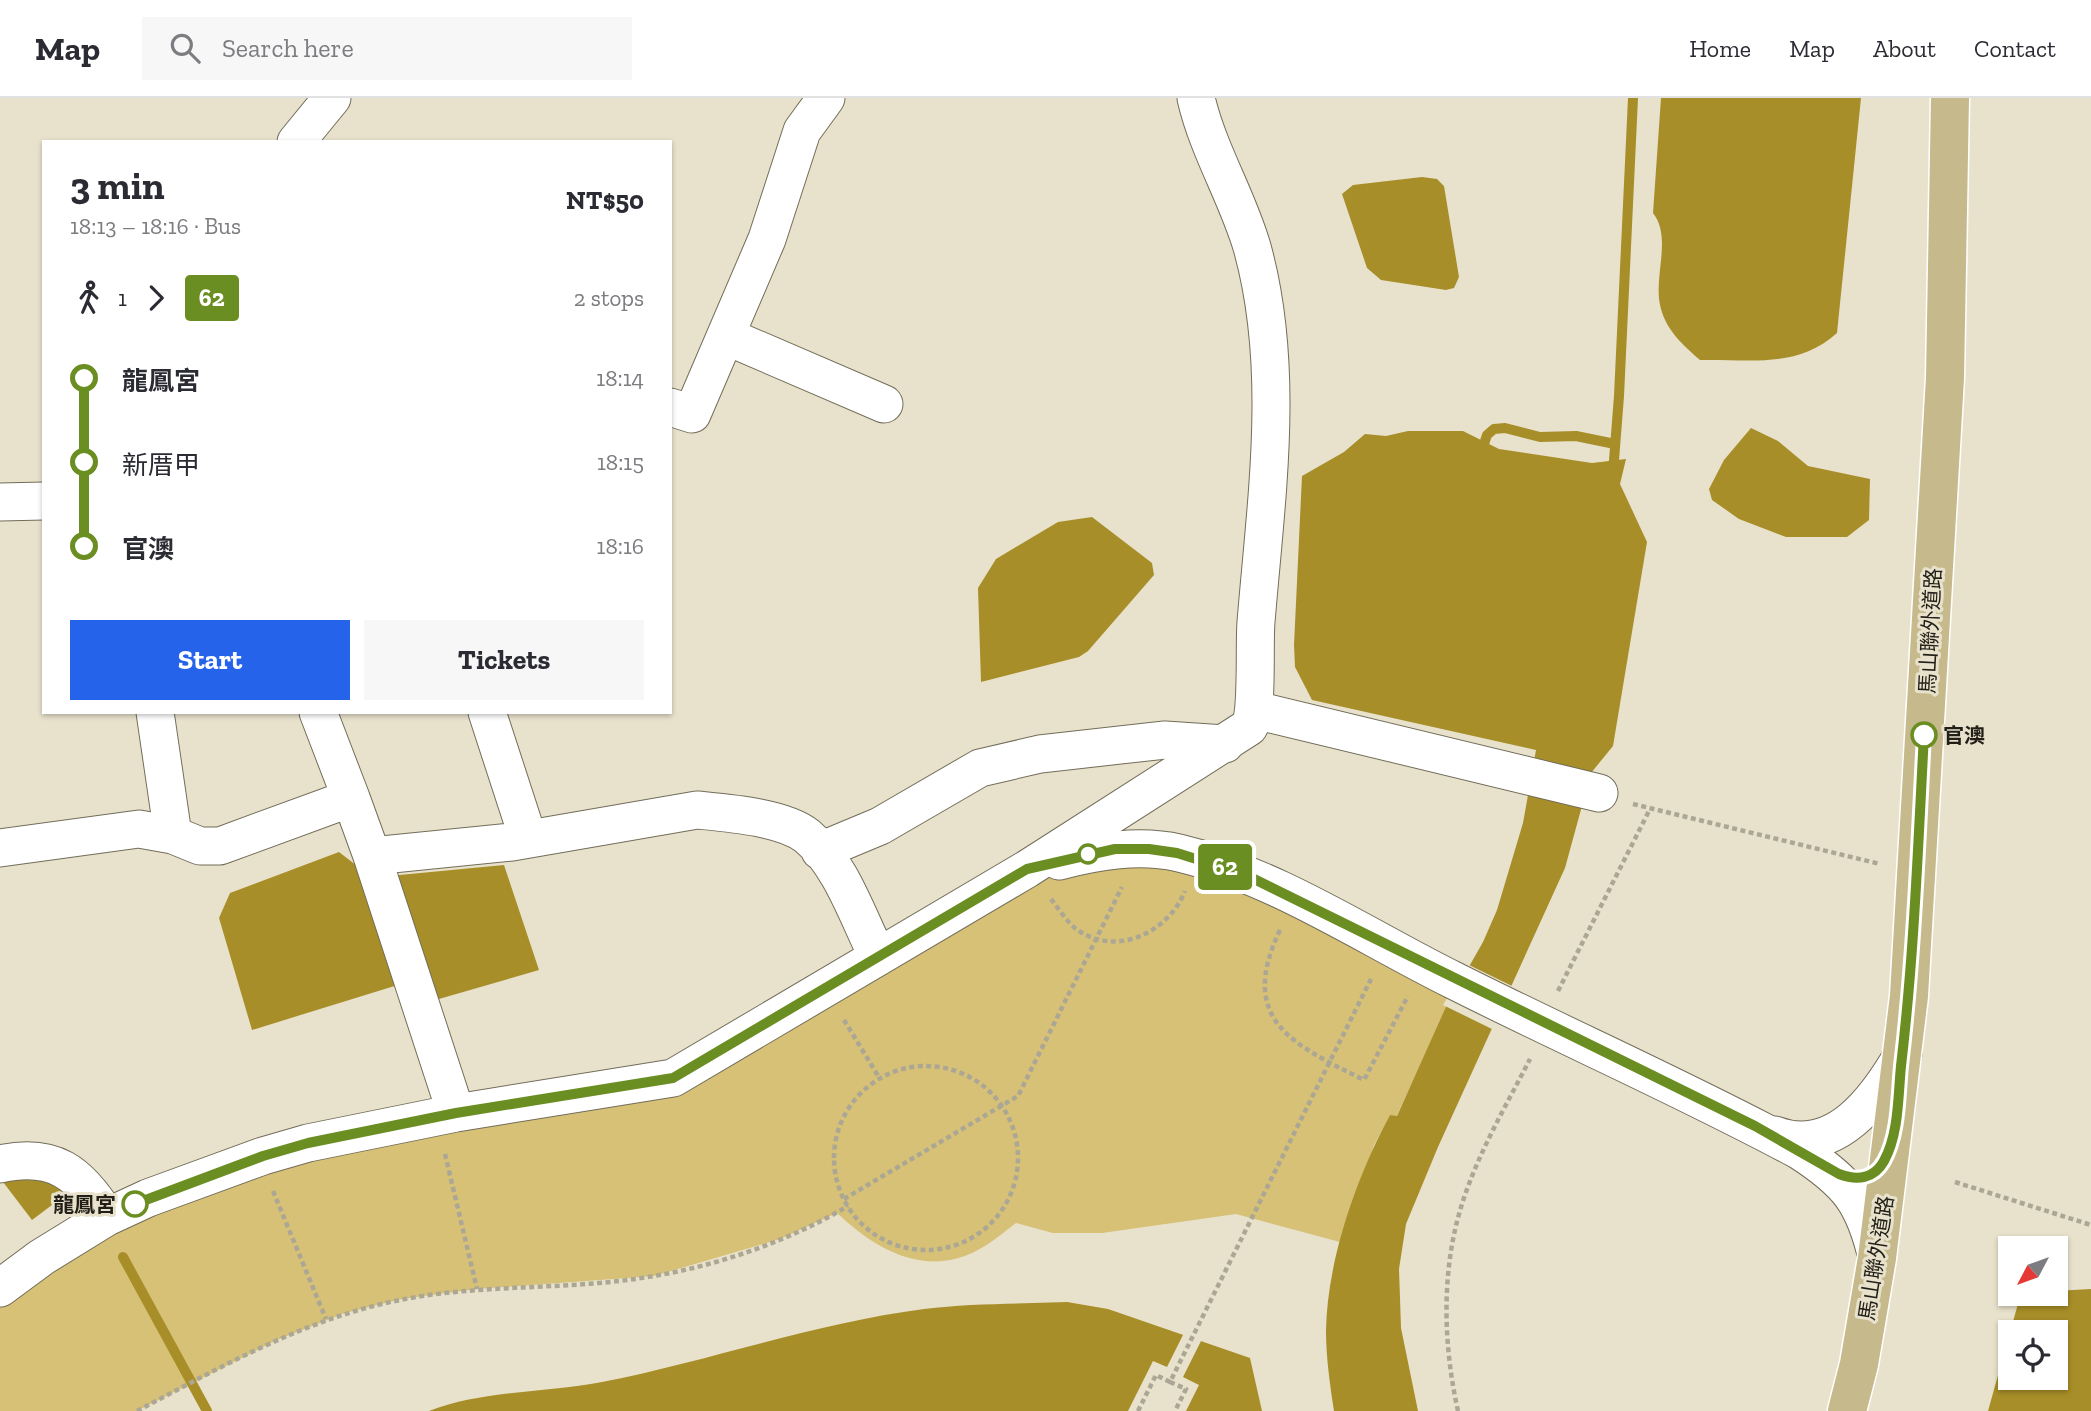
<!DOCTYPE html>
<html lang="en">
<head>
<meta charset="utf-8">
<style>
  body { margin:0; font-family:"Zilla Slab","Noto Sans TC",serif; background:#f7f7f7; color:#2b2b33; height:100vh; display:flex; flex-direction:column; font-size:26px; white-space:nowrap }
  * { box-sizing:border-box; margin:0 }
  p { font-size:23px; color:#7c7c81 }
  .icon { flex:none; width:38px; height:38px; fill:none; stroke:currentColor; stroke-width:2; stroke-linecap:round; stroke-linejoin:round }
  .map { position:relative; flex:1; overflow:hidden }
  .side { position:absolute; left:42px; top:42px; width:630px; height:574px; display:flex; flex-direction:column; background:#fff; border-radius:0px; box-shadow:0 2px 5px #0004 }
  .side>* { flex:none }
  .badge { padding:0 14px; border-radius:5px; font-size:24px; line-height:46px }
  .needle { width:46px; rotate:229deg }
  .fabs { position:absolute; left:1998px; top:1138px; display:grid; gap:14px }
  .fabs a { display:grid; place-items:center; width:70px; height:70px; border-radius:0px; background:#fff; box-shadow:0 2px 5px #0004; font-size:35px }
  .map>.badge { position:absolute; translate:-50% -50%; box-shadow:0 0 0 4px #fff }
  .legs { display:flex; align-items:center; gap:10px; height:77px; padding:0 28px; font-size:23px }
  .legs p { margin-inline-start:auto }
  .summary { display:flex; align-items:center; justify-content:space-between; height:119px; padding:0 28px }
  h1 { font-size:38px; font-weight:700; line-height:52px }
  .action { display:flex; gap:14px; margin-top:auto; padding:14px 28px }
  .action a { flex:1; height:80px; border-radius:0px; background:#2563eb; color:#fff; font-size:28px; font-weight:700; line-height:80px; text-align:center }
  .action a+a { background:#f7f7f7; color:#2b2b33 }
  ul { padding:0 28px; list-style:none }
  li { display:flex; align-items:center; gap:24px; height:84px; font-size:26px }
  li i { display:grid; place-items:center; width:10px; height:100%; margin:0 9px; background:currentColor }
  li i::after { content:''; width:18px; height:18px; margin:-9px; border:5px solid; border-radius:50%; background:#fff }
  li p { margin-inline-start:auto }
  li:first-child i { background:linear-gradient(#0000 50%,currentColor 0) }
  li:last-child i { background:linear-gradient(currentColor 50%,#0000 0) }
  header { display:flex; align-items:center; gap:42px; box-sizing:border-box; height:98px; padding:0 35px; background:#fff; border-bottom:2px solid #e1e1e2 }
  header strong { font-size:33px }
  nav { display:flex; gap:38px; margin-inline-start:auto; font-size:24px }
  .search { width:490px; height:63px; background:#f7f7f7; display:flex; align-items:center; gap:18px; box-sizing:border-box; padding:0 24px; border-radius:0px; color:#7c7c81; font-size:26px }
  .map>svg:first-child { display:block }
  .green { fill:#d6c177 }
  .water { fill:#a88e28; fill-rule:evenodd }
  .pier { fill:#e8e2cc }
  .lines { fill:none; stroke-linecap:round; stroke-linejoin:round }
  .stream { stroke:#a88e28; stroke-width:10 }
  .minor-casing { stroke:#726d59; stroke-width:39 }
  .major-casing { stroke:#fff; stroke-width:41 }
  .path { stroke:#aca795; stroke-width:4.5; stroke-dasharray:5 3.5; stroke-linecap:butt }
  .minor { stroke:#fff; stroke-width:37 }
  .major { stroke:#c6b98b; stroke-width:38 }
  .line-1-casing { stroke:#fff; stroke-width:16 }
  .line-1 { stroke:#6b8e23; stroke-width:10 }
  .stop-1-dot { fill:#fff; stroke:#6b8e23; stroke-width:3.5 }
  .labels { text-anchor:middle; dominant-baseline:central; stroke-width:6; stroke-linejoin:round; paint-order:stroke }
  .street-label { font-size:21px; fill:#211f17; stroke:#e8e2cc }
  .stop-label { font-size:21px; font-weight:bold; fill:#211f17; stroke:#e8e2cc; text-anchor:start }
</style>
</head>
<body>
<header>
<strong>Map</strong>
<div class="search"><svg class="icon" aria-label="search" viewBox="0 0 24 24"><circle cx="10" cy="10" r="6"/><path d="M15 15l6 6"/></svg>Search here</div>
<nav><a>Home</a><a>Map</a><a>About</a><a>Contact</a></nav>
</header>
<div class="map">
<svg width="2091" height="1313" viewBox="0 0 2091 1313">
  <rect width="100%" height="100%" fill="#e8e2cc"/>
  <path class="green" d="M1149 751 1459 885 1396 1019 1390 1017 1374 1047 1340 1144 1236 1116 1102 1135H1053L1016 1125C998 1139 978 1156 955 1161 909 1172 868 1144 837 1115L780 1141 654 1178 477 1191 402 1201 345 1215 277 1242 137 1313H0V1190L148 1100 673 980 1027 771Z"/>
  <path class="water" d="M1661 0H1861L1837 235C1797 271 1751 261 1700 262 1683 247 1667 233 1661 211 1652 180 1673 141 1653 115Z
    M1422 79 1437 81 1444 88 1459 179 1454 190 1446 192 1381 182 1367 170 1342 96 1353 87Z
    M1751 330 1778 343 1808 368 1870 381 1869 422 1847 439H1786L1739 421 1712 402 1709 391 1724 362Z
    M1408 333H1463L1499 351 1592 365 1626 361 1620 386 1647 444 1613 648 1591 675 1565 770 1438 1049 1406 1126 1399 1171 1401 1230 1418 1313H1334C1330 1287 1326 1259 1326 1233 1327 1162 1357 1078 1390 1017L1397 1018 1445 911 1483 844 1497 812 1523 725 1536 652 1312 602 1295 569 1294 547 1302 378 1344 354 1365 336 1386 338Z
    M1092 419 1152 465 1154 477 1088 553 1079 559 981 584 978 490 996 461 1058 424Z
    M339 754 361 771 401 886 252 932 219 820 230 795Z
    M504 767 539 872 432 903 389 778Z
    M0 1075 76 1089 32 1122 0 1080Z
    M2091 1191V1313H1988L2021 1195ZM2011 1234H2056V1279H2011Z
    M1067 1204 1108 1211 1250 1260 1262 1313H429C483 1292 546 1295 602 1284 709 1263 815 1225 924 1211 971 1205 1020 1206 1067 1204Z"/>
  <path class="pier" d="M1467 866 1514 889 1494 932 1443 907Z
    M1184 1235 1202 1241 1183 1279 1199 1287 1186 1313H1128L1153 1263 1167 1269Z"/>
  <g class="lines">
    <path class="stream" d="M1481 355 1487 337 1494 331 1505 330 1540 339 1576 338 1615 346
      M1613 375 1619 298 1633 0
      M123 1159 207 1313"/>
    <defs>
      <path id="minor" d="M296 44 332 0
        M726 238 884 306
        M670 309 692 316 767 141 802 33 826 0
        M0 404 44 403
        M1255 612 1599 695
        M155 614 173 737 200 748H220L351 700 372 758
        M318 614 351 700
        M487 614 528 740
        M0 750 139 731 173 737
        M820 753 880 728 980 670 1040 656 1165 642 1225 646
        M1059 763C1098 753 1139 746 1179 755 1276 778 1364 838 1453 882 1568 940 1687 992 1800 1053 1848 1084 1864 1104 1877 1160
        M456 1015 372 758 512 744 697 712C727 715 783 719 807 738 841 766 858 820 878 859
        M1775 1037C1835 1060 1877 1001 1903 956
        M0 1066C54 1054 80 1075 107 1119
        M0 1190 42 1159 107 1119 148 1100 263 1058 308 1045 456 1015 673 980 1027 771 1249 629C1258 614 1254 547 1256 524 1266 401 1286 271 1252 149 1237 98 1208 52 1196 0"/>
      <path id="major" d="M1847 1313 1859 1266 1877 1160 1909 898 1945 280 1950 0"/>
    </defs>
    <use href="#minor" class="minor-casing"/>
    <use href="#major" class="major-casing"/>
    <path class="path" d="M1633 706 1880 766
      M1051 801C1059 811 1068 826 1079 833 1119 859 1169 833 1185 793
      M1280 832C1237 922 1292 946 1364 982L1408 898
      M1558 893 1650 711
      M844 922 880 981
      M834 1060a92 92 0 1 1 184 0a92 92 0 1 1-184 0Z
      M445 1056 477 1191
      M1955 1084 2091 1127
      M273 1093 326 1221
      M844 1101 1018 998 1122 789
      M1170 1284 1186 1291 1175 1313
      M137 1313C221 1269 307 1220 400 1202 484 1185 570 1193 654 1178 720 1167 791 1142 848 1108
      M1138 1313 1156 1277 1170 1284 1371 881
      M1458 1313C1443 1246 1441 1172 1462 1106 1478 1055 1506 1008 1530 961"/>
    <use href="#minor" class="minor"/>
    <use href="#major" class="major"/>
  </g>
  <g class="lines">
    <defs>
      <path id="line-1" d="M135 1106 263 1058 308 1045 456 1015 673 980 1027 771 1115 751H1149L1177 755 1244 776 1755 1028 1839 1076C1857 1083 1874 1081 1884 1063 1899 1036 1898 998 1901 968 1914 858 1918 748 1924 637"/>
    </defs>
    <use href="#line-1" class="line-1-casing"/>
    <use href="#line-1" class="line-1"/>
  </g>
  <g class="stop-1-dot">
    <circle cx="1924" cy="637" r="12"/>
    <circle cx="1088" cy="756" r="9"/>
    <circle cx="135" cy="1106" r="12"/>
  </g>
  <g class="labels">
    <g class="street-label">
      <text transform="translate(1930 533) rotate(-87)">馬山聯外道路</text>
      <text transform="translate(1876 1160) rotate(-81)">馬山聯外道路</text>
    </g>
    <g class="stop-label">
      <text x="1943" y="637">官澳</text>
      <text x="116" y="1106" text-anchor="end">龍鳳宮</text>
    </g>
  </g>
</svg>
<div class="fabs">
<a><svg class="needle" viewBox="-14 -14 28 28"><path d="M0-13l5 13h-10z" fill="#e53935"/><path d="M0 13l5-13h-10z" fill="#7c7c81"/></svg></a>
<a><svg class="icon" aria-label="locate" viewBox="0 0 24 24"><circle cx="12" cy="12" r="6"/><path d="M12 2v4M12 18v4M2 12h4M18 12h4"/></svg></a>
</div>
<b class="badge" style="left:1225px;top:769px;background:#6b8e23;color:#fff">62</b>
<section class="side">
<div class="summary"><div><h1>3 min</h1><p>18:13 – 18:16 · Bus</p></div><b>NT$50</b></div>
<div class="legs"><svg class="icon" aria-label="walk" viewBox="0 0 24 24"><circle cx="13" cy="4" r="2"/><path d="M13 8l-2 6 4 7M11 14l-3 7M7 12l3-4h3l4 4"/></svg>1<svg class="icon" aria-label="forward" viewBox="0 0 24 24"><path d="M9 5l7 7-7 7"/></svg><b class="badge" style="background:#6b8e23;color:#fff">62</b><p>2 stops</p></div>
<ul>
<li><i style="color:#6b8e23"></i><b>龍鳳宮</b><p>18:14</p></li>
<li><i style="color:#6b8e23"></i><span>新厝甲</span><p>18:15</p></li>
<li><i style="color:#6b8e23"></i><b>官澳</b><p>18:16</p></li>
</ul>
<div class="action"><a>Start</a><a>Tickets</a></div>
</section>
</div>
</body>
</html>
